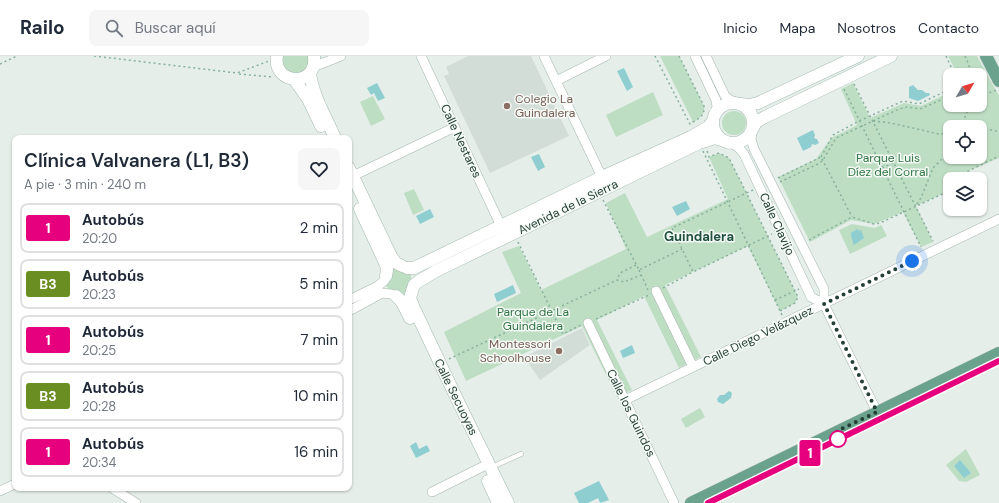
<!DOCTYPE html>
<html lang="es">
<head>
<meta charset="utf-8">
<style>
  body { margin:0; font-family:"DM Sans",sans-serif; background:#f6f6f7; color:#1f2937; height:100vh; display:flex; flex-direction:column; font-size:15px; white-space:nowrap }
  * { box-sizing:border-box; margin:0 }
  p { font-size:13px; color:#747a83 }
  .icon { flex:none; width:22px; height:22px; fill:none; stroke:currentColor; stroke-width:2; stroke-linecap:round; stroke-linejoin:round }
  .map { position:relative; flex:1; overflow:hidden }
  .panel { position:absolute; left:12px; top:79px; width:340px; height:356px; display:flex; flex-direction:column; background:#fff; border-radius:8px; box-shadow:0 1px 3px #0004 }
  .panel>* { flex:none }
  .badge { padding:0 8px; border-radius:3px; font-size:14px; line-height:26px }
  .needle { width:26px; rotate:52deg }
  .controls { position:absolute; left:943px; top:12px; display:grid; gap:8px }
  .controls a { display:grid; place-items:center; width:44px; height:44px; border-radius:8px; background:#fff; box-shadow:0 1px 3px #0004; font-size:20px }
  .you { position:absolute; width:20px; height:20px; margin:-10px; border:3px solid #fff; border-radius:50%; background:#1a73e8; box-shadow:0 0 0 6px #1a73e833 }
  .map>.badge { position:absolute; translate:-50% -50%; box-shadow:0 0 0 2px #fff }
  .round { display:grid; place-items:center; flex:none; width:42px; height:42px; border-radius:8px; background:#f6f6f7 }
  .summary { display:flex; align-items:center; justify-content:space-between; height:68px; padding:0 12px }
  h1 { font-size:19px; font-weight:600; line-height:30px }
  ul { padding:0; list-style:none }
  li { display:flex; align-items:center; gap:12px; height:50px; margin:0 8px 6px; padding:0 4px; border:2px solid #e0e1e3; border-radius:8px }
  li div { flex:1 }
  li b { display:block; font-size:15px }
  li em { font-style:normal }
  li .badge { min-width:44px; font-weight:700; text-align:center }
  header { display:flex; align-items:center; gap:24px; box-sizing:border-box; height:56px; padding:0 20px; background:#fff; border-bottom:1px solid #e0e1e3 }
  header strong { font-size:19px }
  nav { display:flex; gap:22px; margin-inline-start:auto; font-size:14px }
  .search { width:280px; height:36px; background:#f6f6f7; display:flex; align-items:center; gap:10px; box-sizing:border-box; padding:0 14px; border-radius:8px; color:#747a83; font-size:15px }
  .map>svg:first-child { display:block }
  .built { fill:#d3ddd7 }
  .green { fill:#bedec3; fill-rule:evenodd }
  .water { fill:#8eced1 }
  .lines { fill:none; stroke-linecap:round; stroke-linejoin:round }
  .lane-casing { stroke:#a7b6af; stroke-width:5.5 }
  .street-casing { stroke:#a7b6af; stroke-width:10 }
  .secondary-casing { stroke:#a3b9af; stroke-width:13 }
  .primary-casing { stroke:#c2c9c6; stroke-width:13 }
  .path { stroke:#86b09e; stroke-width:1.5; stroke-dasharray:2 3; stroke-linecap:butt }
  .lane { stroke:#fff; stroke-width:4.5 }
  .street { stroke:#fff; stroke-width:9 }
  .secondary { stroke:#fff; stroke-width:12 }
  .primary { stroke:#6aa28d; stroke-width:12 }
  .line-casing { stroke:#fff; stroke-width:9 }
  .line { stroke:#e6007e; stroke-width:6 }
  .walk { stroke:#243f35; stroke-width:4; stroke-dasharray:0 7.2 }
  .education-dot { fill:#8d6e63; stroke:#f5faf7; stroke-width:1.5 }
  .stop-dot { fill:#fff; stroke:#e6007e; stroke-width:2 }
  .labels { text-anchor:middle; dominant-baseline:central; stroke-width:3; stroke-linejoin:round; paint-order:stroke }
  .education-label { font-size:12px; fill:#785e54; stroke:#f5faf7; text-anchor:start }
  .street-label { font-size:12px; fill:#243f35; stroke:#f5faf7 }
  .park-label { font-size:12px; fill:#2f7542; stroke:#f5faf7 }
  .neighbourhood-label { font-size:13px; font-weight:bold; fill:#20513f; stroke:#f5faf7 }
</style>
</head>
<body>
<header>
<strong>Railo</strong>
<div class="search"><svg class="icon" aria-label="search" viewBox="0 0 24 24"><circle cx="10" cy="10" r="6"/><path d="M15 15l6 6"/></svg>Buscar aquí</div>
<nav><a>Inicio</a><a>Mapa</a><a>Nosotros</a><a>Contacto</a></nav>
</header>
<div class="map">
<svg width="999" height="447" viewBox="0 0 999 447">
  <rect width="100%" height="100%" fill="#e5eee9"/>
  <path class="built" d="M468 0H531L569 80 490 117 444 20 449 18 446 11Z
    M582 272 590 289 540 324 524 301Z"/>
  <path class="green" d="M279 0H312L308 16 287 19Z
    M660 0H679L704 50C705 59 700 62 693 66Z
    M948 0H977L999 40V102L956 120 955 123H950L949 135 916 150 933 186 921 191 903 156 874 168 851 164 810 186 778 121 816 103 831 82 857 69 841 33 853 27 870 62 904 47 921 50 950 36V49H980V19H958ZM950 71H980V101H950Z
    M653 36 663 59 616 81 606 59Z
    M373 40 385 63 371 70 360 46Z
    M722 67a12 12 0 1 1 24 0a12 12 0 1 1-24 0Z
    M719 97 729 102 798 241 795 247 780 255 748 190 665 229 701 301 679 312 644 240 597 264 632 334 617 341 582 270 466 325 444 276 521 237 502 196 519 190 541 234 626 193 606 147 625 137 647 181 728 143 709 101Z
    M414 133 424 154 413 159 404 137Z
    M852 168 875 172 881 169 887 180 850 198 839 174Z
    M396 212C399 213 405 213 408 215 414 220 411 231 407 236 400 243 389 235 386 229L392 213Z
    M700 352 705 361 686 372 681 363Z
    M966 393 980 419 966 426 959 425 946 409Z"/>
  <path class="water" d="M624 12 633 31 627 35 617 15Z
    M377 27 385 42 378 45 374 37 371 39 367 32Z
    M913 29 918 34H922L926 37H929L930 39 918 45 909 42V31Z
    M813 74 815 79 814 82 817 83 819 87 815 89 812 88 811 91 803 95 797 82Z
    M539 98 545 111 538 115 531 101Z
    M686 145 690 153 677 160 672 151Z
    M430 153 434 161 420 168 416 160Z
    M857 173 859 175 861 174 864 182 854 189 853 188C853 184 850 180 851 177Z
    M513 229 516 237 497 246 494 238Z
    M632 289 635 297 623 302 620 295Z
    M729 335 732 337 731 342 723 348 718 346 717 343 720 339H724Z
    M416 386 419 393 427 389 430 395 416 402 410 390Z
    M960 404 971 417 964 422 954 410Z
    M599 425 609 444 600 447 598 442 588 447H579L574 437Z"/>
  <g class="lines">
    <defs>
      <path id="lane" d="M492 411 521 398"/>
      <path id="street" d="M421 0 501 170
        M544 0 602 121
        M695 0 716 44 717 51 715 57
        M706 0 725 40 730 44 736 46
        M313 11 341 0
        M556 25 606 0
        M752 76 751 83 754 93 824 233V248L877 356
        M731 87 739 92 744 98 811 241 824 248
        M353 120 455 71
        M656 235 693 311
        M349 244 378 230 385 224
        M349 255 382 237 391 238
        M588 267 674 447
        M625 344 999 163
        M112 432 136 447
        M0 435 15 428
        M432 436 482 411
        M715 443 717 447"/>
      <path id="secondary" d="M277 0C272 29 318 32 314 0
        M310 17C313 40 326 61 335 82
        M294 23 308 43 321 70
        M713 67a20 20 0 1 1 40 0a20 20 0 1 1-40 0Z
        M741 48 749 49 758 47 858 0
        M753 72 756 66 765 61 891 0
        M349 112 392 202 396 207 402 210
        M360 153 386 209 387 214 386 220
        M407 212H414L602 121 691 81 708 71 713 65
        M414 229 419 225 436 215 699 87 715 82 725 85
        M413 232 410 242 414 252 455 339 508 447
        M396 240 402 246 410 262
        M488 425 498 447"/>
      <path id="primary" d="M986 0 999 25
        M691 447 999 297"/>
    </defs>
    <use href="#lane" class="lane-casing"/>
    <use href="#street" class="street-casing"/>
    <use href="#secondary" class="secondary-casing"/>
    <use href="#primary" class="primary-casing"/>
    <path class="path" d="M94 0 237 17 269 5
      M655 0 691 70
      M679 0 704 50C705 59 700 62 693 66L694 68
      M946 0 955 19
      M965 0 969 9 970 19
      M0 8 17 0
      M239 18 273 21
      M980 24 985 21
      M854 28 933 185
      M844 33 921 191
      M980 40 997 34
      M873 65 891 67 939 78 950 77
      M961 71 970 49
      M980 73 992 74 999 76
      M703 95 782 259
      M707 95 709 101 719 97 729 102 798 241 795 247 780 255
      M821 101 833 79 859 65 903 45 919 48 950 33
      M882 112 893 107
      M778 122 821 101 852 161
      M955 123 956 121 999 100
      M780 126 820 107 823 104 836 82 899 53 907 51 920 53 950 40
      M753 134 672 172 693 216 772 178
      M603 144 639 214 682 193
      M917 148 921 142 933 112 950 95
      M809 184 852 161 874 168 880 167 949 135 950 133
      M518 186 563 278 581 269
      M636 209 620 217 617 224 624 226 641 219
      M639 214 648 234
      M663 232 693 216
      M775 244 799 233
      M596 263 649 239
      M449 303 617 224"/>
    <use href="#lane" class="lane"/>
    <use href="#street" class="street"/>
    <use href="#secondary" class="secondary"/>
    <use href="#primary" class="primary"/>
  </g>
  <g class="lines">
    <defs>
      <path id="line" d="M708 447 999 305"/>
    </defs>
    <use href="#line" class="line-casing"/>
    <use href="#line" class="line"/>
    <path class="walk" d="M838 383 837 375 877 356 824 248 912 205"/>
  </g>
  <g class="education-dot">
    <circle cx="507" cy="50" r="4"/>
    <circle cx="559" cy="295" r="4"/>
  </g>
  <circle class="stop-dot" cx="838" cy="383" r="8"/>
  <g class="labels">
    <g class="education-label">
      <text x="515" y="43">Colegio La<tspan x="515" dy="14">Guindalera</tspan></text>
      <text x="551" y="288" text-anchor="end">Montessori<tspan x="551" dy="14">Schoolhouse</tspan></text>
    </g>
    <g class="street-label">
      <text transform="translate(461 85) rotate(65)">Calle Nestares</text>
      <text transform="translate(568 151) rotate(-26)">Avenida de la Sierra</text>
      <text transform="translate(777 168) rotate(65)">Calle Clavijo</text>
      <text transform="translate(758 280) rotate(-26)">Calle Diego Velázquez</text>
      <text transform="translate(456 341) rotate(64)">Calle Secuoyas</text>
      <text transform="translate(631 357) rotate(64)">Calle los Guindos</text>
    </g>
    <g class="park-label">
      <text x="888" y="102">Parque Luis<tspan x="888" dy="14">Díez del Corral</tspan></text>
      <text x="533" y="256">Parque de La<tspan x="533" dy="14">Guindalera</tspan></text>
    </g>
    <g class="neighbourhood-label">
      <text x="699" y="180">Guindalera</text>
    </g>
  </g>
</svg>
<div class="controls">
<a><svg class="needle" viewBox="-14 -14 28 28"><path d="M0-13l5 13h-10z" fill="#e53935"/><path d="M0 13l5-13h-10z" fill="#747a83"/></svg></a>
<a><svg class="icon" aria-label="locate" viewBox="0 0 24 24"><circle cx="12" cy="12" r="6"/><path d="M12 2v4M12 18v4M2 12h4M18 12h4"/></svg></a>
<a><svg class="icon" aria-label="layers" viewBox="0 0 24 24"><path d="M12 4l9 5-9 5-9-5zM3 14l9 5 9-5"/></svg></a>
</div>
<div class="you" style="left:912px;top:205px"></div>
<b class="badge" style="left:810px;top:397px;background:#e6007e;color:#fff">1</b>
<section class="panel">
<div class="summary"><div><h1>Clínica Valvanera (L1, B3)</h1><p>A pie · 3 min · 240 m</p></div><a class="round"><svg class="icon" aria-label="heart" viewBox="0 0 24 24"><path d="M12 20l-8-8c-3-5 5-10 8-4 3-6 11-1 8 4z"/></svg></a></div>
<ul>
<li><span class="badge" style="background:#e6007e;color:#fff">1</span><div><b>Autobús</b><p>20:20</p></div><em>2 min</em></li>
<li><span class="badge" style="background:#6b8e23;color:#fff">B3</span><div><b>Autobús</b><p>20:23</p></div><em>5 min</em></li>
<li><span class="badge" style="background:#e6007e;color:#fff">1</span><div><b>Autobús</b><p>20:25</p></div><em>7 min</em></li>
<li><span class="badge" style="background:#6b8e23;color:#fff">B3</span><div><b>Autobús</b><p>20:28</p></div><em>10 min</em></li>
<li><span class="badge" style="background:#e6007e;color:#fff">1</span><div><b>Autobús</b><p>20:34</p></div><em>16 min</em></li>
</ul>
</section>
</div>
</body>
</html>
